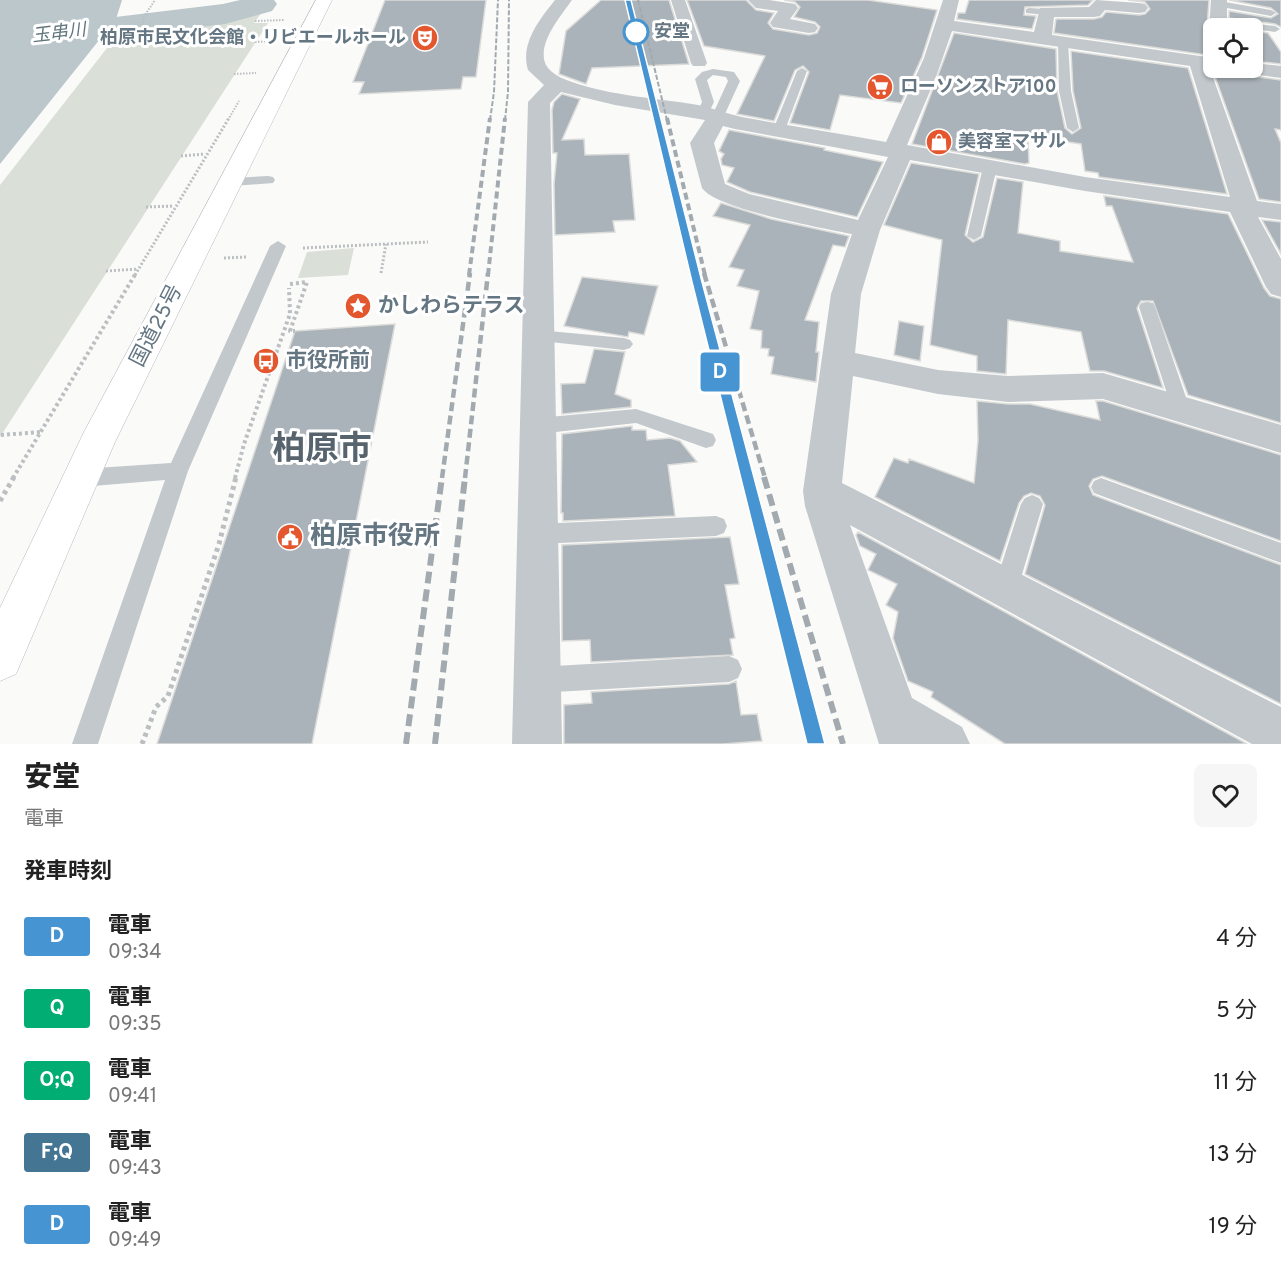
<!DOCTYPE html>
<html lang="ja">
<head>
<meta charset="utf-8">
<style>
  body { margin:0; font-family:Overpass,"Noto Sans JP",sans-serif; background:#f6f6f6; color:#222; height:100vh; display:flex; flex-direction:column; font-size:22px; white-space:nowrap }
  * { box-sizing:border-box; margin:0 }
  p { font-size:20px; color:#767676 }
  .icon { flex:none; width:33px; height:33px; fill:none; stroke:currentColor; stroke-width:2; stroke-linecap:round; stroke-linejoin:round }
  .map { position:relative; height:744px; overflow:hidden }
  .panel { display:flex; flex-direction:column; background:#fff; flex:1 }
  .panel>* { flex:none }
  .badge { padding:0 12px; border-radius:4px; font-size:21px; line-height:39px }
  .fabs { position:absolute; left:1203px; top:18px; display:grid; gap:12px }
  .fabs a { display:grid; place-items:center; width:60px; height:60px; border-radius:9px; background:#fff; box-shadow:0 2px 4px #0004; font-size:30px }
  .map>.badge { position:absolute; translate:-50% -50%; box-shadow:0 0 0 3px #fff }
  h2 { padding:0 24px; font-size:22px; line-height:54px }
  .round { display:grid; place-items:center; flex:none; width:63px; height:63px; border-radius:9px; background:#f6f6f6 }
  .headline { display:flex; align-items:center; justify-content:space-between; height:102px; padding:0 24px }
  h1 { font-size:28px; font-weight:800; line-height:45px }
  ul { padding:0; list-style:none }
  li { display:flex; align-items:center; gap:18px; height:72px; padding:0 24px }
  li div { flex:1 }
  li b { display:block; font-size:22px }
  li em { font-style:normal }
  li .badge { min-width:66px; font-weight:700; text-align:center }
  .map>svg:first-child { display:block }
  .green { fill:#dadfd7 }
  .water { fill:#bbc7cb }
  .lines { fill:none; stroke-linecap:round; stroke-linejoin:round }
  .river { fill:#bbc7cb; fill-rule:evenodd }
  .building { fill:#aab3b9; stroke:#dcdcda; stroke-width:1.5 }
  .trunk-casing { stroke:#b4b9bd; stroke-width:1 }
  .path-far3 { stroke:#bbbfc2; stroke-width:2; stroke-dasharray:1.5 1.5; stroke-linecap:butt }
  .path-far2 { stroke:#bbbfc2; stroke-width:3; stroke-dasharray:2 2; stroke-linecap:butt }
  .path-far1 { stroke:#bbbfc2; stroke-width:4; stroke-dasharray:3 3; stroke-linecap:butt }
  .path { stroke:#bbbfc2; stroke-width:5; stroke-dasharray:4 4; stroke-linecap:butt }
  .service { fill:#c3c8cc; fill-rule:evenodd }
  .pedestrian { fill:#c3c8cc; fill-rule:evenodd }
  .minor { fill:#c3c8cc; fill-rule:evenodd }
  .trunk { fill:#fff; fill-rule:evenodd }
  .rail-far3 { stroke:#a2aab0; stroke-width:2; stroke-dasharray:5 2; stroke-linecap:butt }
  .rail-far2 { stroke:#a2aab0; stroke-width:4; stroke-dasharray:7 4; stroke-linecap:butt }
  .rail-far1 { stroke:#a2aab0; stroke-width:4.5; stroke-dasharray:9 4.5; stroke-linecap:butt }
  .rail { stroke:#a2aab0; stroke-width:6; stroke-dasharray:12 6; stroke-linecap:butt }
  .line { fill:#4694d1; stroke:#fff; stroke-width:1.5 }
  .stop-dot { fill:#fff; stroke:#4694d1; stroke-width:3 }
  .labels { text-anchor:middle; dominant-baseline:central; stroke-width:6; stroke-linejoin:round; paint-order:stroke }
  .far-stop-label { font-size:18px; font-weight:bold; fill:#657683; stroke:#fff; text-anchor:start }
  .far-water-label { font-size:18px; font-style:italic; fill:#60757c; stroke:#fff }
  .far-poi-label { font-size:18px; font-weight:bold; fill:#657683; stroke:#fff; text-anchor:start }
  .poi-label { font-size:21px; font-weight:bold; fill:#657683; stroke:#fff; text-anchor:start }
  .street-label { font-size:21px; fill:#657683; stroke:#fff }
  .near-poi-label { font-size:26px; font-weight:bold; fill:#657683; stroke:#fff; text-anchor:start }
  .town-label { font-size:33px; font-weight:bold; fill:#57646e; stroke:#fff }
</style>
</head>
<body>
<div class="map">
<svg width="1281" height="744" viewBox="0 0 1281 744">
  <rect width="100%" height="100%" fill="#fafaf8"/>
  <path class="green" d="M262 12 254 23H268L0 437V185L118 34 138 29 134 40H142L146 28 234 18Z
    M354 248 348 275 298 278 307 252Z"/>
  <path class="water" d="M0 0H122L116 19 0 164Z"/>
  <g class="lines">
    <path class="river" d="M240 0H274L277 4 272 11 225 24 0 51V31L223 4Z"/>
  </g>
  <path class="building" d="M385 0H486L476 77H463L461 89 359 94 364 82H353Z
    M601 0H669L689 64 592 68 586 84 559 74 566 31Z
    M687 0H746L756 10 774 13 768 23 773 29 809 35 817 33 820 27 815 22 794 17 800 7 795 2 784 0H868L937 10 922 57 901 103 840 95 830 130 790 123 809 72 803 66 795 70 774 121 737 114 765 56 704 46Z
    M969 0H1093L1088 5 1025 7 1024 15 1036 16 1032 29 957 19 958 13H965Z
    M1128 0H1209L1207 28 1214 34V56L1054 33 1056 19H1094L1102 17 1106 12 1139 15 1145 14 1150 9 1145 2Z
    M1229 0H1281V27L1275 24 1229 18V11L1271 18 1278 14 1271 8Z
    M1252 31 1268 33 1281 52V64L1252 61Z
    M954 33 1056 49 1057 91 1065 128 1072 134 1081 128 1073 91 1071 51 1188 68 1227 194 1099 177 1098 173 1085 171 1081 144 1028 136 1029 163 1025 164 912 144Z
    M1223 68H1233L1238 74 1281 80V130L1275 129 1281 143V202L1259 199 1213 71Z
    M562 94 580 99 562 140 584 139 585 155 629 154 635 220 613 221 615 232 555 235 554 184 557 153H553L552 110 554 102Z
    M729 130 825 148 824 150 883 162 857 217 750 192 727 182 734 168 722 165 721 159 724 154 719 151Z
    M911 163 979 174 965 235 973 242 983 237 997 178 1023 182 1018 233 1060 241V251L1133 262 1112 206H1106L1104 196 1228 214 1264 288 1270 296 1281 299V423L1188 395 1153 301H1141L1137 308 1163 388 1104 371H1090L1081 332 1008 320 1006 374 977 371V356L930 345 942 240 884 225Z
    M721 203 771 219 849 236 845 247 833 245 805 320 819 322 816 352H819L816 382 771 374 774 357 768 356 769 349 761 348 762 331 750 329 759 291 737 286 744 270 729 267 750 225 713 216Z
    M1262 220 1281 222V254Z
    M582 277 658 286 644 335 629 332 628 337 564 326Z
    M899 321 924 326 920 361 894 355Z
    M395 324 312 744H157L295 331Z
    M594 349 625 352 615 394 631 400V407L562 414 561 384 585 383Z
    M977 401 1008 404H1030L1100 420 1096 401H1103L1281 455V541L1102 476 1093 479 1089 486 1093 495 1281 565V704L1025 574 1045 505 1040 496 1031 493 1024 496 1019 503 1000 561 875 497 894 458 908 463 909 459 974 483 978 440Z
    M632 426V430H646L647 440 670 438 680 441 697 462 668 465 675 516 563 521V513H561L562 434Z
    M858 532 1247 744H1005L931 697 933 692 908 681 893 638 898 612 886 605 897 584 868 570 876 554 860 546 856 535Z
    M730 537 739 584 725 585 735 638 730 639 733 655 591 662 590 640 562 641V545Z
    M736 681 741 715 757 714 762 741 723 744H564V705L592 703 591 692 729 684Z"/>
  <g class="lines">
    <defs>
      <path id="trunk" d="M316 0H332L115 442 16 674 0 681V608L84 432Z"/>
    </defs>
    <use href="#trunk" class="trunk-casing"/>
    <path class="path-far3" d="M255 21 284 20
      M138 40 143 28V18L155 0
      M255 42 275 41
      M234 74 256 73
      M228 120 239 101"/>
    <path class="path-far2" d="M181 156 205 154
      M146 207 174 206
      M303 248 428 242
      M224 258 246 257
      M106 271 138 269
      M381 273 386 244
      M135 275 229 118"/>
    <path class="path-far1" d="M290 284 307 282 290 331H295
      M1 435 41 432
      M13 478 136 273
      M235 478 244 444 290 314 289 288"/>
    <path class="path" d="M0 501 14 477
      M142 744 156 707 168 696 219 544 236 477"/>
    <path class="service" d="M1219 1 1271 10 1276 13 1271 16 1216 6V2Z
      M1029 8 1046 9 1051 12 1046 15 1026 13V9Z
      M1218 19 1275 26 1280 29 1275 32 1215 24 1213 22Z
      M1063 40 1068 43 1071 91 1079 128 1073 132 1067 128 1059 91 1058 43Z
      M802 68 807 71 785 130 783 133H775L773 130 797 71Z
      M713 69 734 72 740 81 724 116 718 120 712 116 728 81 726 77 713 75 707 80 714 102 707 116H699L697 113 702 102 695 79 702 72Z
      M990 163 997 167 981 236 974 240 967 236 983 167Z
      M268 176 273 177 275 180 273 183 232 186 225 182 232 178Z
      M278 241 286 246 188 471 98 744H72L165 480 81 487 74 484 71 478 74 472 81 469 171 463 270 246Z
      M1147 302 1153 303 1155 307 1190 409 1188 414 1181 416 1174 414 1172 409 1139 307 1141 303Z
      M538 330 624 338 630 340 633 344 630 348 624 350 532 340 529 336 532 332Z
      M636 409 713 434 716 440 713 446 706 448 636 423 538 434 531 431 528 426 531 421 538 418Z
      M1101 478 1281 543V563L1094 493 1091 487 1094 481Z
      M1032 495 1039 498 1043 504 1018 588 1014 596 1006 599 998 596 994 588 1021 504 1025 498Z
      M716 516 724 519 727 526 724 533 716 536 537 544 529 541 526 534 529 527 537 524Z
      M729 656 738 660 742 669 738 678 729 682 537 693 528 689 524 680 528 671 537 667Z"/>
    <path class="pedestrian" d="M671 0H685L707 63 705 66H693L691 63Z"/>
    <path class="minor" d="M555 0H572C561 16 536 44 546 65 551 74 563 79 572 82 612 96 657 98 698 105 713 108 727 114 742 117 790 126 838 133 886 142L924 58 943 0H959L954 21 1034 32 1040 8 1089 7 1096 0 1139 3 1145 4 1148 8 1145 12 1139 13 1105 10 1100 16 1094 17H1054L1052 35 1214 58V68H1221L1210 69 1257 201 1281 204V220L1258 217 1281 259V297L1271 294 1266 287 1230 212 1085 191 910 160 880 230 861 294 855 353 938 370 1008 376 1103 373 1281 425V453L1103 399 1008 402 938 394 853 376 842 483 1281 707V744H1252L850 525 912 698 962 727 970 744H879L805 506 803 491 831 294 852 234C823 228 716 209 702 188L690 143 705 120 615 105 561 92 550 103 562 744H512L528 102 544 85 528 70C520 44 539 20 555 0ZM952 31 1190 66 1230 197 1085 177 907 145 936 77ZM723 126 735 129 888 157 858 220 749 194 725 184 714 143Z
      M748 0H769L795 4 798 8 790 19 815 24 818 28 815 32 809 33 773 27 770 23 778 11 756 8Z
      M1211 0H1227V28H1214V32L1209 28Z
      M1252 63 1281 66V78L1238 72 1235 68H1252Z"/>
    <use href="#trunk" class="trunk"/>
    <path class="rail-far3" d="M628 0 657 120
      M638 0 667 120
      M490 120 494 92 498 0
      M505 120 508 92 509 0"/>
    <path class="rail-far2" d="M657 118 695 275
      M667 118 705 275
      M469 275 490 118
      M488 275 505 118"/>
    <path class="rail-far1" d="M695 273 748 478
      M704 273 765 478
      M442 478 470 273
      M465 478 488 273"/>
    <path class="rail" d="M747 477 816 744
      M764 477 843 744
      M406 744 442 477
      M435 744 465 477"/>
  </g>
  <path class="line" d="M625 0H631L702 282 825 744H807L692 282Z"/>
  <defs>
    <symbol id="theatre-disc" viewBox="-11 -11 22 22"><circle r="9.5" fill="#e4572e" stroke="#fff"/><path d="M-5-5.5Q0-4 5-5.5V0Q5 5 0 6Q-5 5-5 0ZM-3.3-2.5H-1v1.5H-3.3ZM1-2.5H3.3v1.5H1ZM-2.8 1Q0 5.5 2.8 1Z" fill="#fff"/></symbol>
    <symbol id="supermarket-disc" viewBox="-11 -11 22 22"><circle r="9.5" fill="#e4572e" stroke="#fff"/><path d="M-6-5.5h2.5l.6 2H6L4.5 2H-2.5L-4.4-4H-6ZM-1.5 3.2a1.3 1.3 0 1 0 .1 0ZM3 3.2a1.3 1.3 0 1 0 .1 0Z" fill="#fff"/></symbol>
    <symbol id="shop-disc" viewBox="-11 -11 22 22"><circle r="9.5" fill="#e4572e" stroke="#fff"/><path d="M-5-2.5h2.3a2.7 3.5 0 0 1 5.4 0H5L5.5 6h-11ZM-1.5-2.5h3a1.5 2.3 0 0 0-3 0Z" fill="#fff"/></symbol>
    <symbol id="sight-disc" viewBox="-11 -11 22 22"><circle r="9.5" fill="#e4572e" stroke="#fff"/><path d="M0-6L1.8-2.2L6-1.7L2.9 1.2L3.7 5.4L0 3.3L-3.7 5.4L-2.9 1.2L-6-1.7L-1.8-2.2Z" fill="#fff"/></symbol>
    <symbol id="bus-disc" viewBox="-11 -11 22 22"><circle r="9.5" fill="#e4572e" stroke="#fff"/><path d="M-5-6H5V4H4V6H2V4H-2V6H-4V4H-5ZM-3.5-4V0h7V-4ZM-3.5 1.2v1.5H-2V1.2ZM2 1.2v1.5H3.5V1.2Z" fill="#fff"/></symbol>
    <symbol id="civic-disc" viewBox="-11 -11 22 22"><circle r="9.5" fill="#e4572e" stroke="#fff"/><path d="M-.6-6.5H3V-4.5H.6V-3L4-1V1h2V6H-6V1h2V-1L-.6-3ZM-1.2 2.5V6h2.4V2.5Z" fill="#fff"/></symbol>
  </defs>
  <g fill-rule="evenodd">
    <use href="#theatre-disc" x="410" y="23" width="30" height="30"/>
    <use href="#supermarket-disc" x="865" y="72" width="30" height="30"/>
    <use href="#shop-disc" x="924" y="127" width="30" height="30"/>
    <use href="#sight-disc" x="343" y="291" width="30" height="30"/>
    <use href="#bus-disc" x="251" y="346" width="30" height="30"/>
    <use href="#civic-disc" x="275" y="522" width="30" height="30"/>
  </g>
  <circle class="stop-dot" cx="636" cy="32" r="12"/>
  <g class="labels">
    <g class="far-stop-label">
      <text x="654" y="32">安堂</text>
    </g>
    <g class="far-water-label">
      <text transform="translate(59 34) rotate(-7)">玉串川</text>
    </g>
    <g class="far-poi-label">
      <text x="406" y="38" text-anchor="end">柏原市民文化会館・リビエールホール</text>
      <text x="900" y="87">ローソンストア100</text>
      <text x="958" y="142">美容室マサル</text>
    </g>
    <g class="poi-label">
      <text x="378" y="306">かしわらテラス</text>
      <text x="286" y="361">市役所前</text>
    </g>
    <g class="street-label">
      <text transform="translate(157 326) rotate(-63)">国道25号</text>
    </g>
    <g class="near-poi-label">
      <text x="310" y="537">柏原市役所</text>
    </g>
    <g class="town-label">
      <text x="322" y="451">柏原市</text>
    </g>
  </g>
</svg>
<div class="fabs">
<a><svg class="icon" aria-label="locate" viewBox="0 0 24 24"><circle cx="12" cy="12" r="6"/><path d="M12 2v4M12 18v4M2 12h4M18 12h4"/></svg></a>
</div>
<b class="badge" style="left:720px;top:372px;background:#4694d1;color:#fff">D</b>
</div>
<section class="panel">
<div class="headline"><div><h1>安堂</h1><p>電車</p></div><a class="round"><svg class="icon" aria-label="heart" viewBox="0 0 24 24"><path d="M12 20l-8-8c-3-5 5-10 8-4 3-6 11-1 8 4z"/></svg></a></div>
<h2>発車時刻</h2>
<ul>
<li><span class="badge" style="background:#4694d1;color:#fff">D</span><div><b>電車</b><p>09:34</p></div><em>4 分</em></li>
<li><span class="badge" style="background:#02ad73;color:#fff">Q</span><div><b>電車</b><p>09:35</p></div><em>5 分</em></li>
<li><span class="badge" style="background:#02ad73;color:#fff">O;Q</span><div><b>電車</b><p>09:41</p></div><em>11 分</em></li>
<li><span class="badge" style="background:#447694;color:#fff">F;Q</span><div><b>電車</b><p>09:43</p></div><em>13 分</em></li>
<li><span class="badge" style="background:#4694d1;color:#fff">D</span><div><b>電車</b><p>09:49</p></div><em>19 分</em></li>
</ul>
</section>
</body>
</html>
